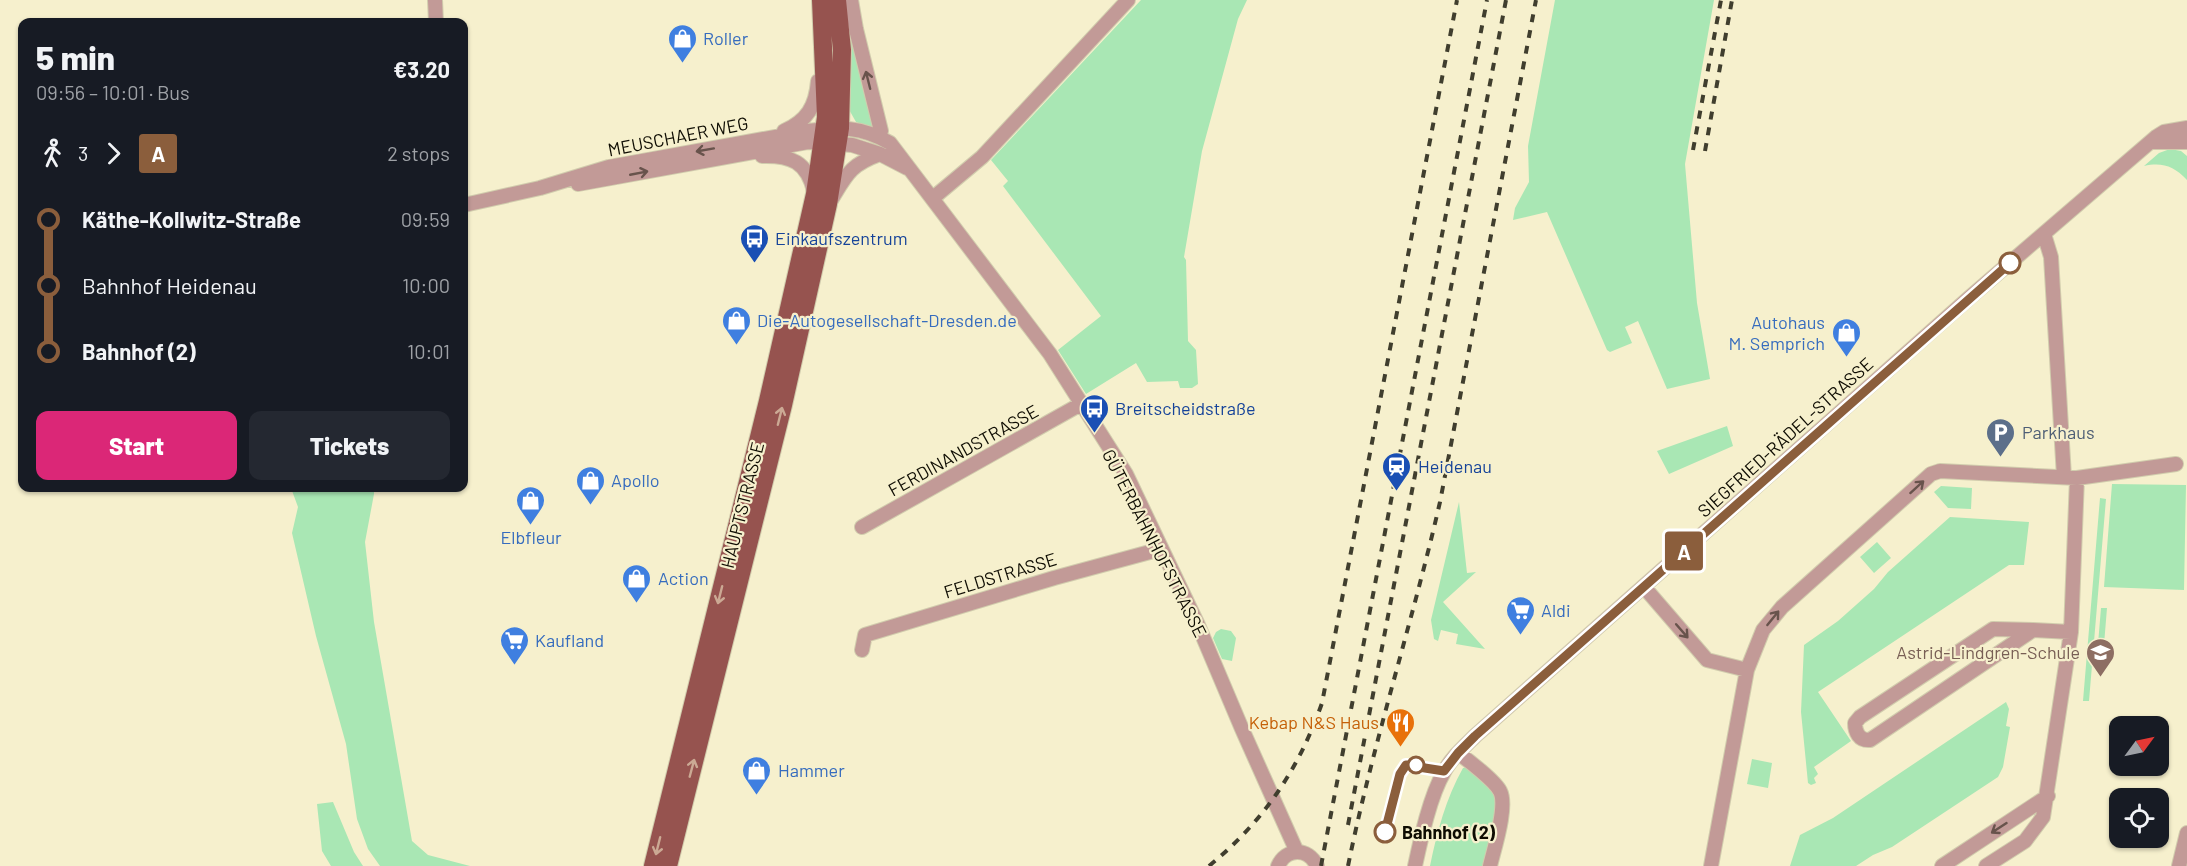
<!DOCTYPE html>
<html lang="en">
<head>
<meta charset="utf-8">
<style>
  body { margin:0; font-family:Barlow,sans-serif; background:#242831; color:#f1f3f6; height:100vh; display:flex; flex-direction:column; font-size:22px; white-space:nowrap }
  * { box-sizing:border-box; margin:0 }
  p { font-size:20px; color:#9ea1a6 }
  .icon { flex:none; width:33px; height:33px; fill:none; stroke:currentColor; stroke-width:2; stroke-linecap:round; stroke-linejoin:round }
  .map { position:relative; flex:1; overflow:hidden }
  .side { position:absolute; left:18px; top:18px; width:450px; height:474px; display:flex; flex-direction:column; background:#171b24; border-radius:12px; box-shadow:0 2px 4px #0004 }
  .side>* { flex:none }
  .badge { padding:0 12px; border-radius:4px; font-size:21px; line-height:39px }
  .needle { width:39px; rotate:57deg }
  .fabs { position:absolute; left:2109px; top:716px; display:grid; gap:12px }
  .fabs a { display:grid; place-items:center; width:60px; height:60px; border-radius:12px; background:#171b24; box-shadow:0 2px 4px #0004; font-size:30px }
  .map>.badge { position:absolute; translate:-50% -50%; box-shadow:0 0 0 3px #fff }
  .legs { display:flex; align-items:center; gap:9px; height:66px; padding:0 18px; font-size:20px }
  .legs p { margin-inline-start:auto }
  .summary { display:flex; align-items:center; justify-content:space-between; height:102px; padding:0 18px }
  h1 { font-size:33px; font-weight:800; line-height:45px }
  .cta { display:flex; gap:12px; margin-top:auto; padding:12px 18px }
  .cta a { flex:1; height:69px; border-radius:12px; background:#db2777; color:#fff; font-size:24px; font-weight:800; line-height:69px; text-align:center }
  .cta a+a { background:#242831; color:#f1f3f6 }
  ul { padding:0 18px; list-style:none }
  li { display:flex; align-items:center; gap:21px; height:66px; font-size:22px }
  li i { display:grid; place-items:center; width:9px; height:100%; margin:0 8px; background:currentColor }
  li i::after { content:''; width:15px; height:15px; margin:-8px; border:4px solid; border-radius:50%; background:#171b24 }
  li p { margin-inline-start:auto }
  li:first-child i { background:linear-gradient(#0000 50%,currentColor 0) }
  li:last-child i { background:linear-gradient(currentColor 50%,#0000 0) }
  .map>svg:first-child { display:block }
  .green { fill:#a9e7b4 }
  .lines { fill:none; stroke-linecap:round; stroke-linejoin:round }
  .minor-casing { stroke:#d1ccad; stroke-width:16 }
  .major-casing { stroke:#d1ccad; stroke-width:20 }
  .minor { stroke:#c29a97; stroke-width:14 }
  .major { stroke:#96534f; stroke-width:18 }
  .rail { stroke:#403e2e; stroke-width:4; stroke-dasharray:8 8; stroke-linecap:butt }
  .oneway { stroke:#68534c }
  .oneway2 { stroke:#cba994 }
  .line-1-casing { stroke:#fff; stroke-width:14 }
  .line-1 { stroke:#8b5e3c; stroke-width:9 }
  .stop-1-dot { fill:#fff; stroke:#8b5e3c; stroke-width:3 }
  .labels { text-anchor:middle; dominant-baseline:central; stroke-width:4.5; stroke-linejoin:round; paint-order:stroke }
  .shop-label { font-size:18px; fill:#366cbe; stroke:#f6f0cd; text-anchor:start }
  .street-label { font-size:18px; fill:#0e0c02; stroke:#f6f0cd }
  .transit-label { font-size:18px; fill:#164399; stroke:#f6f0cd; text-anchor:start }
  .service-label { font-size:18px; fill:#4e5e75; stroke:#f6f0cd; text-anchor:start }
  .education-label { font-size:18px; fill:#785e54; stroke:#f6f0cd; text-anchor:end }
  .food-label { font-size:18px; fill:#c56008; stroke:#f6f0cd; text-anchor:end }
  .stop-label { font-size:18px; font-weight:bold; fill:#0e0c02; stroke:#f6f0cd; text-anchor:start }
</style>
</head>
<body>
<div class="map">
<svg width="2187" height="866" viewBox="0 0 2187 866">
  <rect width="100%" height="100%" fill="#f6f0cd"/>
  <path class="green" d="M846 0 874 129 856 122 847 106Z
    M1141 0H1247L1238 19 1202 151 1184 257 1186 260 1188 341 1196 350 1198 384 1192 388H1180L1178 381 1147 382 1136 363 1086 394 1058 350 1101 316 1003 186 1008 181 991 160Z
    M1555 0H1714L1685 164 1697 303 1710 379 1667 389 1638 321 1625 327 1632 343 1610 352 1607 350 1547 212 1513 220 1515 208 1529 182 1528 146Z
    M2170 149 2181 151 2187 156V180C2174 166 2162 162 2144 166L2159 153Z
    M1727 426 1733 446 1669 474 1657 451Z
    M2112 484 2186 485 2184 590 2104 587Z
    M1941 486 1972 488 1971 509 1948 508 1934 492Z
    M291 488H374V494L365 542 374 622 412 841 428 855 470 866H380L368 849 357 819 346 744 316 636 292 533 298 507Z
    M2100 498 2106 499 2089 701H2083Z
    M1459 502 1467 573 1476 572 1443 602 1485 649 1456 644 1458 634 1441 630 1438 641 1434 639 1431 620Z
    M1950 517 2029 522 2024 565H2009L1818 692 1851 741 1814 767 1818 774 1814 778 1816 783 1811 785 1808 783 1801 712 1804 645 1838 621 1874 589 1888 572Z
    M1877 542 1891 558 1874 573 1860 557Z
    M2101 608H2107L2102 669 2096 668Z
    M1221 629 1231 631 1236 638 1232 661 1222 659 1213 638 1216 632Z
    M2006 702 2009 709 2006 726 2010 727 2003 767 1998 777 1892 847 1873 855 1856 866H1790L1800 835 1833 818Z
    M1752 759 1772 763 1768 788 1747 784Z
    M1470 767 1496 792 1499 803 1487 866H1430C1437 832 1446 798 1463 768Z
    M333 802 354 852 363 866H331L322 851 317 804Z"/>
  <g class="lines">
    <defs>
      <path id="minor" d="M435 0 436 22
        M851 0 856 29 881 131 879 137
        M784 131C807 121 816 106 818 81
        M2152 142H2187
        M762 156C791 155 807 162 814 191
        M578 184 808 142 852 145 880 154 907 168
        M933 198 982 157 1128 0
        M831 200C847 174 850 165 880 154
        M464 205 540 188 609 167 808 131C840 127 861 126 890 143L1050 354 1126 474 1198 625 1242 729 1297 852
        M2044 234 2051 257 2064 477
        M862 527 1081 404
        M1644 587 1707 660 1747 670
        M1993 629 2033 630 1870 740C1859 741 1855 732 1855 723L1860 717Z
        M2033 630 2071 632
        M862 650 865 635 1054 578 1161 549
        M1458 753C1468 760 1495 781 1500 791 1508 806 1494 849 1490 866
        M1278 866C1286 848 1308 847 1317 866
        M1415 866C1421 838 1430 796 1444 772 1451 758 1464 747 1475 736L1969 298 2156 137 2164 132 2187 128
        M1711 866 1747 670 1763 630 1782 607 1931 474 1940 471 2077 478 2176 464
        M1942 866 2048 796
        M1986 866 2025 841 2043 817 2071 632 2077 478
        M2179 866 2187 833"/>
      <path id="major" d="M653 866 768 401 815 194 826 117 821 0
        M668 866 783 405 828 204 840 128 842 50 837 0"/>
    </defs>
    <use href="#minor" class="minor-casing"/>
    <use href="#major" class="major-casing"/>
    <use href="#minor" class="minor"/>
    <use href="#major" class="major"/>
    <path class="rail" d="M1693 150 1721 0
      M1705 151 1732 0
      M1348 825 1506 0
      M1209 866C1264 821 1299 769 1322 703L1457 0
      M1321 866 1487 0
      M1348 866C1373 743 1412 624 1440 502L1536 0"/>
  </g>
  <defs><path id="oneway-shaft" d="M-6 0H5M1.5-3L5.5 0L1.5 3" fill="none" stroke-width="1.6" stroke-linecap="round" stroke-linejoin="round" transform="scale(1.5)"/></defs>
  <g class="oneway">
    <use href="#oneway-shaft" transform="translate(868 80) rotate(-104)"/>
    <use href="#oneway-shaft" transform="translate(705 150) rotate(170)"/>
    <use href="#oneway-shaft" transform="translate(639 173) rotate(-11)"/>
    <use href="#oneway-shaft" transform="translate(1917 487) rotate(-42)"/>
    <use href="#oneway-shaft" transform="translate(1773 618) rotate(-51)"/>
    <use href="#oneway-shaft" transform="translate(1682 631) rotate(49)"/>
    <use href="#oneway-shaft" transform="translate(1999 828) rotate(147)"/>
  </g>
  <g class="oneway2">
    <use href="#oneway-shaft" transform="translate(780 416) rotate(-76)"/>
    <use href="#oneway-shaft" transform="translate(720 595) rotate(104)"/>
    <use href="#oneway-shaft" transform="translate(692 768) rotate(-75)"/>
    <use href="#oneway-shaft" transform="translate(658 846) rotate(104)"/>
  </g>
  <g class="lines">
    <defs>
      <path id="line-1" d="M1385 832 1400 774 1406 765 1444 771 1458 753 1475 736 2010 263"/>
    </defs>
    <use href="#line-1" class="line-1-casing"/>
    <use href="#line-1" class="line-1"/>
  </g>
  <defs>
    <symbol id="shop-pin" viewBox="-11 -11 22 30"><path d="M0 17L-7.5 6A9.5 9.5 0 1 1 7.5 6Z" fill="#3f7fe0" stroke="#f6f0cd"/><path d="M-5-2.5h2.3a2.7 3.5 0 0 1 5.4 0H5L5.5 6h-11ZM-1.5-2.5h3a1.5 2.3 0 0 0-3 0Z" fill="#fff"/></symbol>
    <symbol id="bus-pin" viewBox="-11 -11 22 30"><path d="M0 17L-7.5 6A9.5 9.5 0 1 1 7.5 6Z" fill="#1a4fb4" stroke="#f6f0cd"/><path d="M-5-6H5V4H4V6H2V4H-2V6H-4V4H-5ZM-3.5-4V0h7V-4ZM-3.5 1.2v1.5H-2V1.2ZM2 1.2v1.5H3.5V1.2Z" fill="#fff"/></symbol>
    <symbol id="parking-pin" viewBox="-11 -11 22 30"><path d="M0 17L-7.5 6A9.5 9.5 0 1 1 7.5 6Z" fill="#5c6f8a" stroke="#f6f0cd"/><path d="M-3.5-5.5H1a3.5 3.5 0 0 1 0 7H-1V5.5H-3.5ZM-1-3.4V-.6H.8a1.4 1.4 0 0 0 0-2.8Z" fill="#fff"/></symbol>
    <symbol id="station-pin" viewBox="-11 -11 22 30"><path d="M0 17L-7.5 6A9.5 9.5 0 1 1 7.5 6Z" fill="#1a4fb4" stroke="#f6f0cd"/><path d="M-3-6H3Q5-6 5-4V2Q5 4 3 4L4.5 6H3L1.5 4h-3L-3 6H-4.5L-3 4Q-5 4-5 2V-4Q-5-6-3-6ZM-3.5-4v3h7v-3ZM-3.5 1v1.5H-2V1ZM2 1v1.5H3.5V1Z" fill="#fff"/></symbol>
    <symbol id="supermarket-pin" viewBox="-11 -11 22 30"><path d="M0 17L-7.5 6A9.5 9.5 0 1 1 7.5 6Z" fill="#3f7fe0" stroke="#f6f0cd"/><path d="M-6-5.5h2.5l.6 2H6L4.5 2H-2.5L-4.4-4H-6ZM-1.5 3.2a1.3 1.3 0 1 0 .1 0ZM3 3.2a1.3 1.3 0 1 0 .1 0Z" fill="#fff"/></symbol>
    <symbol id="school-pin" viewBox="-11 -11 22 30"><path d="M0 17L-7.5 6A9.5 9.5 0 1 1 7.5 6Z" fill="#8d6e63" stroke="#f6f0cd"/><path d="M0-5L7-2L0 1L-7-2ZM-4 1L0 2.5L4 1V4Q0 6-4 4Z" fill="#fff"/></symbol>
    <symbol id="restaurant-pin" viewBox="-11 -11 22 30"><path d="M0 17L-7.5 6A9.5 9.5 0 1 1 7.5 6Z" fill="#e8710a" stroke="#f6f0cd"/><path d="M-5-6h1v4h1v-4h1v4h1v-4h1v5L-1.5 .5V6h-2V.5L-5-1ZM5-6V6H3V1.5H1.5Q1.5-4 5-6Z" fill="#fff"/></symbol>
  </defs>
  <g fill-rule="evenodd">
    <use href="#shop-pin" x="666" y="22" width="33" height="45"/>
    <use href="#bus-pin" x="738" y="222" width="33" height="45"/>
    <use href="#shop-pin" x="720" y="304" width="33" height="45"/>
    <use href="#shop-pin" x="1830" y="316" width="33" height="45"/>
    <use href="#bus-pin" x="1078" y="392" width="33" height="45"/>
    <use href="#parking-pin" x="1984" y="416" width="33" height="45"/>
    <use href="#station-pin" x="1380" y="450" width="33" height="45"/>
    <use href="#shop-pin" x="574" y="464" width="33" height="45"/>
    <use href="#shop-pin" x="514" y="484" width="33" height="45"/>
    <use href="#shop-pin" x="620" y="562" width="33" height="45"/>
    <use href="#supermarket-pin" x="1504" y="594" width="33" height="45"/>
    <use href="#supermarket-pin" x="498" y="624" width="33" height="45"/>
    <use href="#school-pin" x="2084" y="636" width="33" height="45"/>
    <use href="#restaurant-pin" x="1384" y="706" width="33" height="45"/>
    <use href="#shop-pin" x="740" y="754" width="33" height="45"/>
  </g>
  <g class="stop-1-dot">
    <circle cx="2010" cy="263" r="10"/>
    <circle cx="1416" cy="765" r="8"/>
    <circle cx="1385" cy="832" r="10"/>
  </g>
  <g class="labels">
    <g class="shop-label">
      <text x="703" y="38">Roller</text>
      <text x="757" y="320">Die-Autogesellschaft-Dresden.de</text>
      <text x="1825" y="322" text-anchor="end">Autohaus<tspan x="1825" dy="21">M. Semprich</tspan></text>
      <text x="611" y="480">Apollo</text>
      <text x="531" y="537" text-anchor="middle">Elbfleur</text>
      <text x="658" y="578">Action</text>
      <text x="1541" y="610">Aldi</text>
      <text x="535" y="640">Kaufland</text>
      <text x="778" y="770">Hammer</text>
    </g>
    <g class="street-label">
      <text transform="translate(678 136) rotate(-11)">MEUSCHAER WEG</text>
      <text transform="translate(1785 437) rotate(-42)">SIEGFRIED-RÄDEL-STRASSE</text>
      <text transform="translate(963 450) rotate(-29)">FERDINANDSTRASSE</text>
      <text transform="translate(742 505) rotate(-76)">HAUPTSTRASSE</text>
      <text transform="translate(1155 543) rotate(63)">GÜTERBAHNHOFSTRASSE</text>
      <text transform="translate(1000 575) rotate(-17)">FELDSTRASSE</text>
    </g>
    <g class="transit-label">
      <text x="775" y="238">Einkaufszentrum</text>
      <text x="1115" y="408">Breitscheidstraße</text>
      <text x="1418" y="466">Heidenau</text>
    </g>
    <g class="service-label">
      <text x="2022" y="432">Parkhaus</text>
    </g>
    <g class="education-label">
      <text x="2080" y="652">Astrid-Lindgren-Schule</text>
    </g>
    <g class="food-label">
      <text x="1379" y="722">Kebap N&amp;S Haus</text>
    </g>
    <g class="stop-label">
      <text x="1402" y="832">Bahnhof (2)</text>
    </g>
  </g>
</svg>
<div class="fabs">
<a><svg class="needle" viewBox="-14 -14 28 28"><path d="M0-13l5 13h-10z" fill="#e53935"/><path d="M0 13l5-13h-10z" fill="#9ea1a6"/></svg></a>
<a><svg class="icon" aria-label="locate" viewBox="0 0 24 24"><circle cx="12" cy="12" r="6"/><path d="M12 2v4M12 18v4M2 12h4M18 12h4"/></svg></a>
</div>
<b class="badge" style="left:1684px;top:551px;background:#8b5e3c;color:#fff">A</b>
<section class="side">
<div class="summary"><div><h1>5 min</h1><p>09:56 – 10:01 · Bus</p></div><b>€3.20</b></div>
<div class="legs"><svg class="icon" aria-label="walk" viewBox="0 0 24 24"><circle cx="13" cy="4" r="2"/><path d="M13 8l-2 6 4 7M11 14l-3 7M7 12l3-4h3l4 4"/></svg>3<svg class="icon" aria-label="forward" viewBox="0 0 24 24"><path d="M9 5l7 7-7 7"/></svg><b class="badge" style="background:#8b5e3c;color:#fff">A</b><p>2 stops</p></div>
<ul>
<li><i style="color:#8b5e3c"></i><b>Käthe-Kollwitz-Straße</b><p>09:59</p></li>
<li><i style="color:#8b5e3c"></i><span>Bahnhof Heidenau</span><p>10:00</p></li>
<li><i style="color:#8b5e3c"></i><b>Bahnhof (2)</b><p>10:01</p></li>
</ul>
<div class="cta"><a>Start</a><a>Tickets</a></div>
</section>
</div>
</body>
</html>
